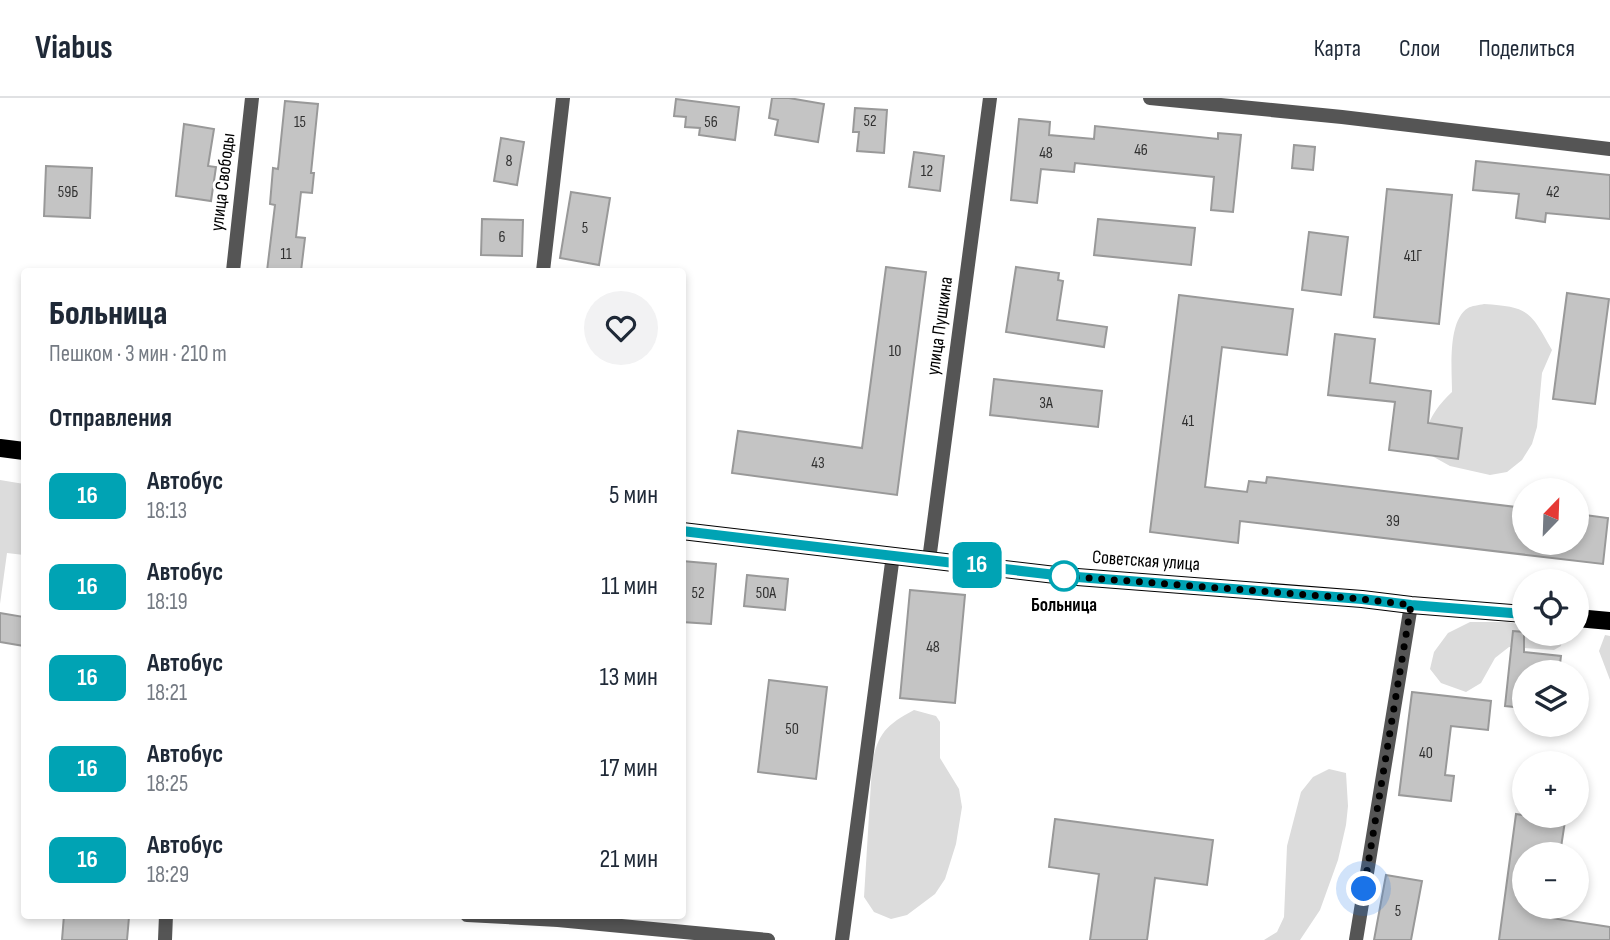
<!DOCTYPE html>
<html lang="ru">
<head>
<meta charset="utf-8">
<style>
  body { margin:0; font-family:"Sofia Sans Condensed",sans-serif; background:#f2f2f3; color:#1f2937; height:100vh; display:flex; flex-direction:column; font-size:26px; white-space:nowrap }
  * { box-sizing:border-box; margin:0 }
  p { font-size:23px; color:#747a83 }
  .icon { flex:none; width:38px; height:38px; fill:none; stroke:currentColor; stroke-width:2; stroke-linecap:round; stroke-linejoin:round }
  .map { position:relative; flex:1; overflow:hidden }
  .panel { position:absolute; left:21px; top:170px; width:665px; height:651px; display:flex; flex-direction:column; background:#fff; border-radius:7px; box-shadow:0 4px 10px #0003 }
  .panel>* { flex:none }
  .badge { padding:0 14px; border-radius:10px; font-size:24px; line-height:46px }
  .needle { width:46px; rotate:23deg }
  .controls { position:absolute; left:1512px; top:380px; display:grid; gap:14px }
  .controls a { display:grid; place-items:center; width:77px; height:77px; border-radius:50%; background:#fff; box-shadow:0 4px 10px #0003; font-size:35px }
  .you { position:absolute; width:35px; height:35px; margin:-18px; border:5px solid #fff; border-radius:50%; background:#1a73e8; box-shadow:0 0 0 10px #1a73e833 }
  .map>.badge { position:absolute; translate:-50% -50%; box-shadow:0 0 0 4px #fff }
  h2 { padding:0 28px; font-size:26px; line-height:63px }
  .round { display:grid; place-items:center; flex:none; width:74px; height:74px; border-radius:37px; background:#f2f2f3 }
  .summary { display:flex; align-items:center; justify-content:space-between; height:119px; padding:0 28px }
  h1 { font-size:33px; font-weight:800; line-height:52px }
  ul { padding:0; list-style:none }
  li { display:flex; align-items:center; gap:21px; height:91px; padding:0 28px }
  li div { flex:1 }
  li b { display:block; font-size:26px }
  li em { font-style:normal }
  li .badge { min-width:77px; font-weight:700; text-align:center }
  header { display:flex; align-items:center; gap:42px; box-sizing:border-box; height:98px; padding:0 35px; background:#fff; border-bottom:2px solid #e0e1e3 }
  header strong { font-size:33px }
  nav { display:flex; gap:38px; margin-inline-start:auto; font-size:24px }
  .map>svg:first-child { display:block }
  .green { fill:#dcdcdc }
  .building { fill:#c4c4c4; stroke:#999; stroke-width:2 }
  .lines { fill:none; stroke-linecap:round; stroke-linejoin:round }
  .minor { stroke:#555; stroke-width:14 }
  .primary { stroke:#000; stroke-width:18 }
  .line-casing { stroke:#fff; stroke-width:16 }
  .line { stroke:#00a3b4; stroke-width:10 }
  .walk { stroke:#000; stroke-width:7; stroke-dasharray:0 12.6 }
  .stop-dot { fill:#fff; stroke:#00a3b4; stroke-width:3.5 }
  .labels { text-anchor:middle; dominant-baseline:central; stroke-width:6; stroke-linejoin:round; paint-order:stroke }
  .number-label { font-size:16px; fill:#313131 }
  .street-label { font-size:19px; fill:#000; stroke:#fff }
  .stop-label { font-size:19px; font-weight:bold; fill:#000; stroke:#fff }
</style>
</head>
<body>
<header>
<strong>Viabus</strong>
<nav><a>Карта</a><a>Слои</a><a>Поделиться</a></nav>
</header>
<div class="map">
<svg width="1610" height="842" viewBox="0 0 1610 842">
  <rect width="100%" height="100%" fill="#fff"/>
  <path class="green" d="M1484 206C1529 209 1530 213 1552 252L1542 275 1537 329 1532 346 1522 362 1507 374 1490 377 1450 368 1432 358 1423 342C1429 321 1436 309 1452 294 1452 272 1447 223 1468 210 1471 208 1479 207 1484 206Z
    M0 382 24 386V457L7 455 0 506Z
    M1470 524H1507L1524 527V536H1557L1562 540 1561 548 1554 552 1509 549 1495 560 1481 585 1466 594 1441 585 1430 571 1434 554 1448 535Z
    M1605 537 1610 538V582L1599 553Z
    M914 612 936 618 940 624V660L959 691 962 709 956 746 945 781 935 796 907 817 891 821 874 814 864 799 872 668C877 636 886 627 914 612Z
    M1329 671 1346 675 1348 708 1346 727 1338 762 1320 812 1300 842H1264L1277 834 1284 819 1287 748 1301 694 1313 679Z"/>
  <path class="building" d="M772 0H789L824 6 818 44 775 37 778 22 769 20Z
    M676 1 739 9 735 42 699 37 700 30 685 29 686 19 674 18Z
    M285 3 318 6 311 75H314L312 95 301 94 296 139 305 140 301 173H267L275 107 270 106 273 70 278 71Z
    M855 10 887 12 884 55 857 53 859 34H853Z
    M1019 21 1050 24 1049 37 1094 41 1095 28 1218 41V35L1241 37 1233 114 1211 112 1214 79 1075 65 1074 74 1041 71 1037 105 1011 102Z
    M184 26 214 31 208 68 216 69 211 103 176 98Z
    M501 40 524 44 517 87 494 83Z
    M1294 47 1315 49 1313 72 1292 70Z
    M914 54 944 58 940 93 909 89Z
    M1476 63 1610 77V121L1546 115 1545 124 1516 120 1519 96 1473 92Z
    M46 68 92 70 90 120 44 118Z
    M1387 91 1452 97 1439 226 1374 219Z
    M571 94 610 100 599 167 560 160Z
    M482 121 523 122 522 158 481 157Z
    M1098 121 1195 130 1191 167 1094 157Z
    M1309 134 1348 139 1341 197 1302 192Z
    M886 169 926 174 897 397 732 375 738 333 862 350Z
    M1016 169 1059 175 1058 182 1063 183 1057 222 1107 229 1104 249 1006 234Z
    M1567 195 1609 201 1595 306 1553 301Z
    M1179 197 1293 211 1287 257 1222 249 1205 389 1247 394 1249 383 1266 385 1267 379 1524 410V444H1577V416L1608 420 1603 466 1240 423 1238 445 1150 434Z
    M1335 236 1375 241 1370 285 1431 293 1428 325 1462 330 1458 361 1389 352 1395 304 1328 297Z
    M994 281 1102 293 1098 329 990 317Z
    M682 463 716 466 711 526 682 524Z
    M747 477 788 481 785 512 744 508Z
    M910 492 965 497 955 605 900 600Z
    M0 515 24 519V548L0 544Z
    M1513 533 1524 534V554L1561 558 1559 574H1524V610L1505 608Z
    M769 582 827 589 816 681 758 674Z
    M1412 594 1491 603 1488 632 1451 628 1445 677 1454 678 1451 703 1399 697Z
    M1516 716 1565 723 1560 756H1524V808H1553L1551 820 1610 829V842H1499Z
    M1055 721 1213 742 1207 787 1155 780 1147 842H1090L1099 776 1049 769Z
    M1386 777 1422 783 1411 842H1374Z
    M64 817 129 819 127 842H62Z"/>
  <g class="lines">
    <path class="minor" d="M1150 0 1342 19 1610 51
      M233 173 252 0
      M543 173 563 0
      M929 462 990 0
      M467 817 558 822 768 842
      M165 842 166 817
      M842 842 893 457
      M1356 842 1411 507"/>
    <path class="primary" d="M0 350 24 353
      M682 433 1064 478 1362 501 1411 507 1524 516
      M1577 520 1610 523"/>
  </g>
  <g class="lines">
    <defs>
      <path id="line" d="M682 433 1064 478 1362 501 1411 507 1524 516"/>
    </defs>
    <use href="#line" class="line-casing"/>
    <use href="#line" class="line"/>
    <path class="walk" d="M1064 478 1362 501 1411 507 1364 791"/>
  </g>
  <circle class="stop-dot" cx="1064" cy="478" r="14"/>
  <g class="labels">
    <g class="number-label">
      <text x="870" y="23">52</text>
      <text x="300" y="24">15</text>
      <text x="711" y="24">56</text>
      <text x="1141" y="52">46</text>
      <text x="1046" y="55">48</text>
      <text x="509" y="63">8</text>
      <text x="927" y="73">12</text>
      <text x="68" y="94">59Б</text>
      <text x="1553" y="94">42</text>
      <text x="585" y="130">5</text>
      <text x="502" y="139">6</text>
      <text x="286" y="156">11</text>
      <text x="1413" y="158">41Г</text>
      <text x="895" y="253">10</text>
      <text x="1046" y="305">3А</text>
      <text x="1188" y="323">41</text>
      <text x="818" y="365">43</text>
      <text x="1393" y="423">39</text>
      <text x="698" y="495">52</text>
      <text x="766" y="495">50А</text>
      <text x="933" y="549">48</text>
      <text x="792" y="631">50</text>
      <text x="1426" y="655">40</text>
      <text x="1398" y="813">5</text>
    </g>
    <g class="street-label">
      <text transform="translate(223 84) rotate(-83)">улица Свободы</text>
      <text transform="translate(940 228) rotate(-82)">улица Пушкина</text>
      <text transform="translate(1146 463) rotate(4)">Советская улица</text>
    </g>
    <g class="stop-label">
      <text x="1064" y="507">Больница</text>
    </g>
  </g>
</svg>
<div class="controls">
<a><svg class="needle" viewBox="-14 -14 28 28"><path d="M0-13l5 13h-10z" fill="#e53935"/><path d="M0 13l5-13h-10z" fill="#747a83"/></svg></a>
<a><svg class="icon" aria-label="locate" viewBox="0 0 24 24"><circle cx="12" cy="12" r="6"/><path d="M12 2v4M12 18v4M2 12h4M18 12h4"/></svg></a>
<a><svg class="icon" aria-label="layers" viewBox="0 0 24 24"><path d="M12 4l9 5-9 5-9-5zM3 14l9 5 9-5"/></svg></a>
<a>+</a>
<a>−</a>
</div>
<div class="you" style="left:1364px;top:791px"></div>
<b class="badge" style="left:977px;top:467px;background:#00a3b4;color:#fff">16</b>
<section class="panel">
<div class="summary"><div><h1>Больница</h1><p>Пешком · 3 мин · 210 m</p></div><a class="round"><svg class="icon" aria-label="heart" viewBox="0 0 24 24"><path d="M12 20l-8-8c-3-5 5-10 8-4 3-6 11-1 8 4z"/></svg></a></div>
<h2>Отправления</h2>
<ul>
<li><span class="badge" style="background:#00a3b4;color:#fff">16</span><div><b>Автобус</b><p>18:13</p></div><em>5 мин</em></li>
<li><span class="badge" style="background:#00a3b4;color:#fff">16</span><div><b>Автобус</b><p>18:19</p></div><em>11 мин</em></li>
<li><span class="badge" style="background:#00a3b4;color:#fff">16</span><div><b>Автобус</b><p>18:21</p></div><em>13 мин</em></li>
<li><span class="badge" style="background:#00a3b4;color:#fff">16</span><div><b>Автобус</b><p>18:25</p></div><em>17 мин</em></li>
<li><span class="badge" style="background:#00a3b4;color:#fff">16</span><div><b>Автобус</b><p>18:29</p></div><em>21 мин</em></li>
</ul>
</section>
</div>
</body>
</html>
